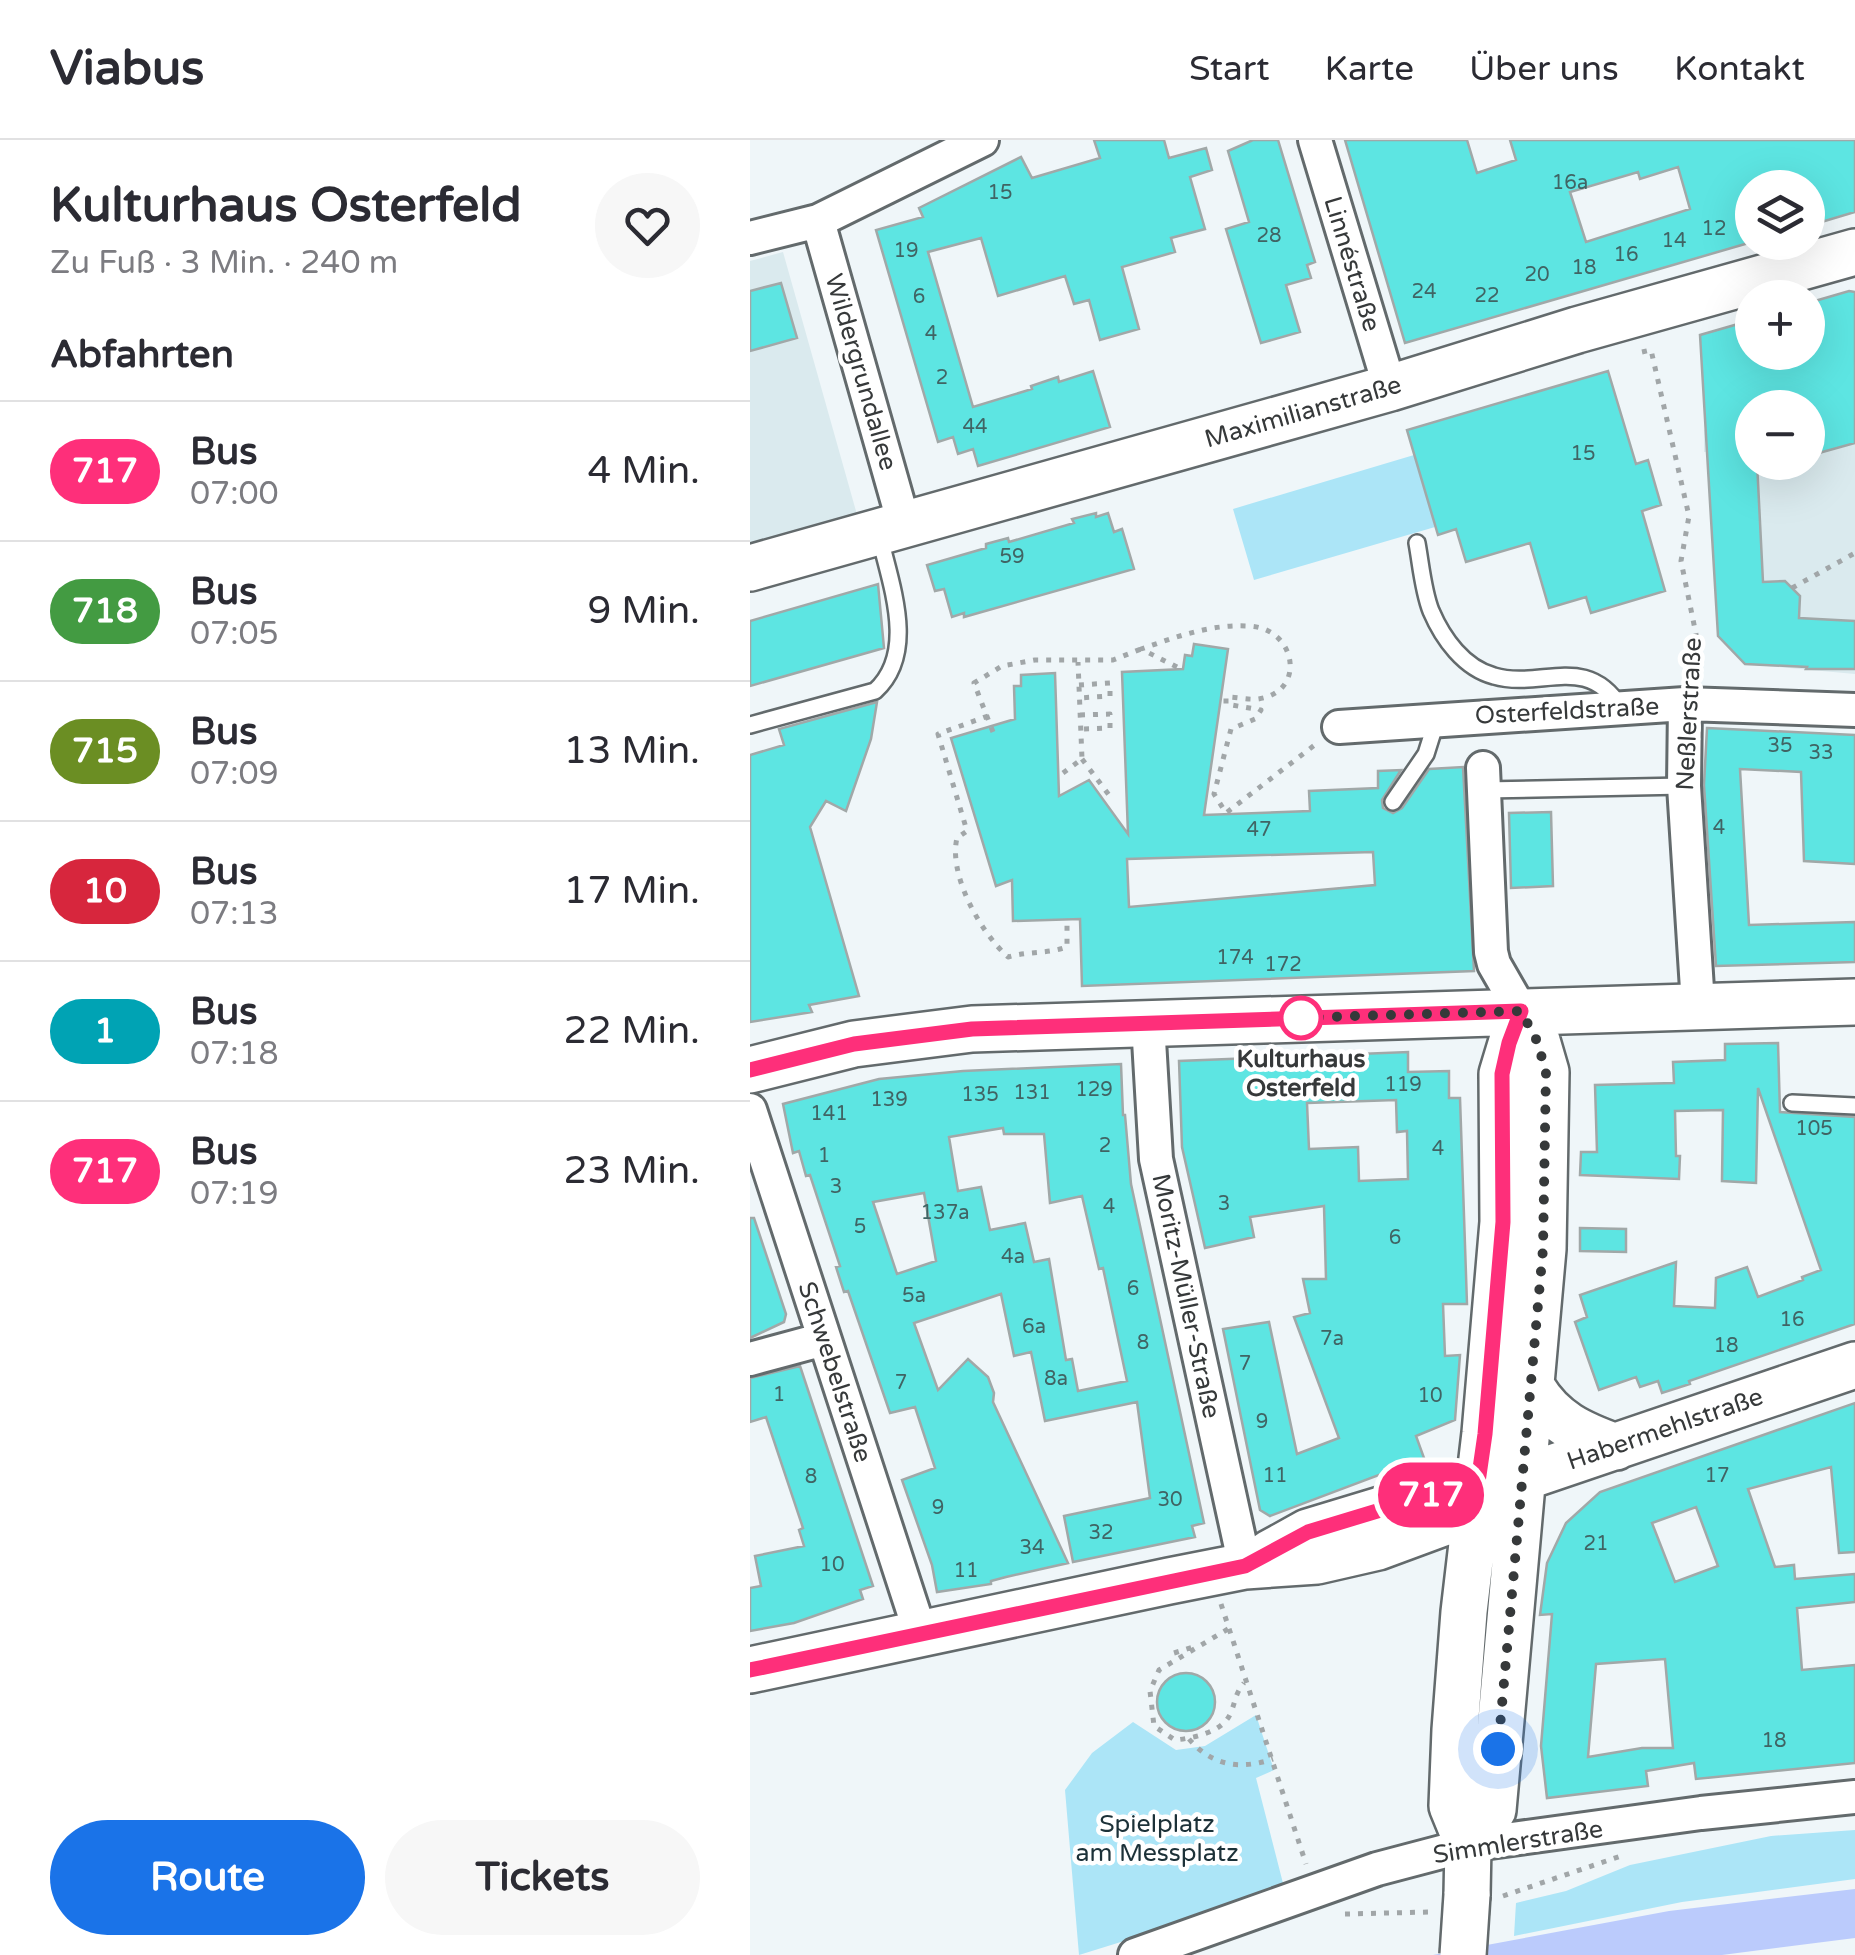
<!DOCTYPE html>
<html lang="de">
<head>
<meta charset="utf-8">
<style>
  body { margin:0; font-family:"Varela Round",sans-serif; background:#f7f7f7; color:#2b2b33; height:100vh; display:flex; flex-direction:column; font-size:38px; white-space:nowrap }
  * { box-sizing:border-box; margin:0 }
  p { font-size:32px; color:#7c7c81 }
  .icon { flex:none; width:55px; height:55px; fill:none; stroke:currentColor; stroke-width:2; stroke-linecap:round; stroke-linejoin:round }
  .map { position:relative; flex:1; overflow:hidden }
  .details { display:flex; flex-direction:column; background:#fff; width:750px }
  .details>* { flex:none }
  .badge { padding:0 20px; border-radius:32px; font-size:35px; line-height:65px }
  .fabs { position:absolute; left:985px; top:30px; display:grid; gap:20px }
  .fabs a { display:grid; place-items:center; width:90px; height:90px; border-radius:50%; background:#fff; box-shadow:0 10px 40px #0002; font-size:50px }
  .you { position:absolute; width:50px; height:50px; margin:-25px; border:8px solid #fff; border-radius:50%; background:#1a73e8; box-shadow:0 0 0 15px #1a73e833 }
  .map>.badge { position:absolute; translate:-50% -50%; box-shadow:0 0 0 5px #fff }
  h2 { padding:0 50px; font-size:38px; line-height:90px }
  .round { display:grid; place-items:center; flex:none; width:105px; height:105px; border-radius:52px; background:#f7f7f7 }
  .summary { display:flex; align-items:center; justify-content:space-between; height:170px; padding:0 50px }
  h1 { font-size:48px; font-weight:700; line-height:75px }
  .primary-button { display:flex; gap:20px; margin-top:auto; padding:20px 50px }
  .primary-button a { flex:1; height:115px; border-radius:60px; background:#1a73e8; color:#fff; font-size:40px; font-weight:700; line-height:115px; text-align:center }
  .primary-button a+a { background:#f7f7f7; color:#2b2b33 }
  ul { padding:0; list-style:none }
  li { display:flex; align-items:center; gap:30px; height:140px; padding:0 50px; border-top:2px solid #e1e1e2 }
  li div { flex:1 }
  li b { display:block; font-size:38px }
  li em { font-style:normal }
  li .badge { min-width:110px; font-weight:700; text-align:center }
  header { display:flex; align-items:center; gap:60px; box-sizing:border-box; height:140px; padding:0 50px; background:#fff; border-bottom:2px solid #e1e1e2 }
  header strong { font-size:48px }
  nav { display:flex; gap:55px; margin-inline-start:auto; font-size:35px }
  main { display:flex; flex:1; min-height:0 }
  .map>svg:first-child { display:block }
  .built { fill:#daeaee }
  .green { fill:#ace5f7 }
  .water { fill:#bbcbfc }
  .building { fill:#5de5e2; stroke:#a1a8a8; stroke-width:2.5; fill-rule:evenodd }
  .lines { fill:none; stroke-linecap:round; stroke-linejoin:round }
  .lane-casing { stroke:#636a6c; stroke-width:20 }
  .street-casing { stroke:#636a6c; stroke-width:38 }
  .secondary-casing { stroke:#636a6c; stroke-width:50 }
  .path { stroke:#a1a6a8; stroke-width:5; stroke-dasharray:5 8; stroke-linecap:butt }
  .lane { stroke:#fff; stroke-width:15 }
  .street { stroke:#fff; stroke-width:32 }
  .secondary { stroke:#fff; stroke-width:45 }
  .secondary-bridge-casing { stroke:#636a6c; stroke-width:50; stroke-linecap:butt }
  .secondary-bridge { stroke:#fff; stroke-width:45 }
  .line-casing { stroke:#fff; stroke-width:22 }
  .line { stroke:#fe2f7a; stroke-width:15 }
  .walk { stroke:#36393a; stroke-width:10; stroke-dasharray:0 18 }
  .stop-dot { fill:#fff; stroke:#fe2f7a; stroke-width:5 }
  .labels { text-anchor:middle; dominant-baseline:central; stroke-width:9; stroke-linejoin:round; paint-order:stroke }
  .number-label { font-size:20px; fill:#406464 }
  .street-label { font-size:25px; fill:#36393a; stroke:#fff }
  .stop-label { font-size:25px; font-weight:bold; fill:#36393a; stroke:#fff }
  .park-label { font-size:25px; fill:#1c3138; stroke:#fff }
</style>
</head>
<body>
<header>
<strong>Viabus</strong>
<nav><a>Start</a><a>Karte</a><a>Über uns</a><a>Kontakt</a></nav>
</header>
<main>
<section class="details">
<div class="summary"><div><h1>Kulturhaus Osterfeld</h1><p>Zu Fuß · 3 Min. · 240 m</p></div><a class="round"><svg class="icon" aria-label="heart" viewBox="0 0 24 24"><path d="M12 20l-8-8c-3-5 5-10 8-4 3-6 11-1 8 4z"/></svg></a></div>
<h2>Abfahrten</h2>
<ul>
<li><span class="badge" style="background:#fe2f7a;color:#fff">717</span><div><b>Bus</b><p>07:00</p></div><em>4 Min.</em></li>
<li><span class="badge" style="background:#439b42;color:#fff">718</span><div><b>Bus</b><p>07:05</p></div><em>9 Min.</em></li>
<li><span class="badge" style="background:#6b8e23;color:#fff">715</span><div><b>Bus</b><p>07:09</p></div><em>13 Min.</em></li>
<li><span class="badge" style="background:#d7263d;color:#fff">10</span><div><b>Bus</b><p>07:13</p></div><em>17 Min.</em></li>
<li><span class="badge" style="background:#00a3b4;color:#fff">1</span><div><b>Bus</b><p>07:18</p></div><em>22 Min.</em></li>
<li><span class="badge" style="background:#fe2f7a;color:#fff">717</span><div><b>Bus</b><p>07:19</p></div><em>23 Min.</em></li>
</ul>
<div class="primary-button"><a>Route</a><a>Tickets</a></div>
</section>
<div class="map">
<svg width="1105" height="1815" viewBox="0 0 1105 1815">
  <rect width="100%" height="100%" fill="#eff6f9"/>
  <path class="built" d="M33 112 115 403 0 436V121Z
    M1105 252V534L995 524 968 497 958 312H954V290L1002 282V322H1058V268Z"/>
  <path class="green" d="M664 315 685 387 504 440 483 369Z
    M506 1575 524 1630 506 1638 535 1751 329 1815 315 1650 342 1613 383 1582 426 1610 455 1606Z
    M1105 1690V1739L932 1762 764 1796 766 1763 816 1751 880 1725 1021 1696Z"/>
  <path class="water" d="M1105 1749V1798L972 1815H683L919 1771Z"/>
  <path class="building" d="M344 0H414L419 18 456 8 462 30 440 37 455 89 421 98 425 112 372 127 389 189 350 200 339 160 324 164 315 136 248 156 231 98 178 112 223 267 282 249 281 246 308 237 309 242 343 231 360 287 228 326 223 309 208 314 203 297 188 302 126 90 173 77 169 68 271 17 282 38 350 18Z
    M503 0H528L565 122 557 125 561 138 536 145 550 192 511 203 476 89 499 82 478 11Z
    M595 0H717L727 33 766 20 760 0H1105V72L1058 86V48H1002V102L655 203ZM928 27 940 69 836 102 820 52 888 32 890 39Z
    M31 143 47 198 0 211V151Z
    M1099 151 1105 152V303L1058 316V268H1002V322H1007L1013 442 1035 441 1050 456 1049 478 1105 481V529H1056L1057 527 995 524 968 496 950 195 1002 180V212H1058V163Z
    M858 231 886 324 898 320 911 365 892 371 915 451 841 473 836 457 799 468 780 403 716 422 706 389 688 395 657 290Z
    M346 373V377L358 373 364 392 372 389 384 429 214 477V473L202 477 194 449 185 451 177 425 236 408V404L258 398 259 402 324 383 322 379Z
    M128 444 134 508 0 546V481Z
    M444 504 478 509 454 675 560 671 559 651 628 648V631L651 630 632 660 633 668 643 673 652 668 679 629 713 627 724 831 332 846 330 779 263 781 262 740 246 746 201 598 265 579 264 546H271V535L305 533 309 656 339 640 378 694 372 532 433 529 435 515 442 516ZM623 712 625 745 379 767 377 719Z
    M127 562 121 599 96 671 76 661 60 687 109 856 59 865 62 872 0 882V615L34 605 29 589Z
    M957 588 1105 595V724L1054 721 1051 632 990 629 999 785 1105 782V822L966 826 954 645Z
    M801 672 803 746 761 748 759 673Z
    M1028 903 1030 972 1105 977V1184L939 1241 940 1244 912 1253 908 1241 890 1247 886 1237 849 1250 825 1182 837 1177 830 1155 926 1122 924 1166 965 1168 966 1138 997 1127 1008 1157 1053 1140 1052 1137 1071 1130 1008 948 1006 1043 972 1041 973 970 925 971 926 1016H930L929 1039 830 1035 831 1012H847L845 945 924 943 923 922 975 920V904Z
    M658 912V932L699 931V958H710L717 1164H693L695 1216 710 1215 705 1280 666 1296 674 1318 520 1376 510 1370 473 1189 519 1182 547 1314 589 1298 544 1177 560 1173 553 1139H576L574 1066 500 1077 504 1097 455 1108 432 1007 429 921ZM646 960 647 992 657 991 658 1039 609 1041 608 1007 559 1009 557 963Z
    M371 924 373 975H375L381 1044 454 1383 442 1386 445 1397 323 1422 314 1376 400 1358 387 1262 295 1281 281 1212 264 1216 251 1154 164 1183 188 1250 218 1219 238 1237 244 1253 243 1262 318 1423 256 1437 241 1441V1444L187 1452 182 1425 152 1340 185 1328 165 1267 140 1273 98 1151 94 1152 86 1127 90 1126 60 1035 56 1036 49 1011 43 1013 33 964 129 939 213 931ZM253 988 254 994H294L300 1063 332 1056 349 1129 353 1128 377 1241 328 1251 322 1219 316 1220 299 1119 284 1122 275 1083 240 1090 231 1047 208 1051 199 997ZM174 1053 186 1121 147 1134 123 1062Z
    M0 1078H4L36 1174 34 1182 0 1198Z
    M830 1088 876 1089V1112L830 1111Z
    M50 1226 123 1446 110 1450 113 1459 44 1483 0 1491V1448L11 1446 5 1416 54 1406 49 1390 53 1388 16 1277 0 1282V1238Z
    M1105 1263V1412L1089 1413 1081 1327 998 1349 1025 1427 1044 1425 1045 1439 1105 1434V1462L1047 1468 1052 1530 1105 1525V1623L946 1639 944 1623 896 1631 898 1646 797 1658 791 1606 802 1474 790 1475 797 1423 816 1383 850 1352ZM946 1367 968 1426 925 1442 902 1383ZM915 1519 923 1608H892L838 1617 846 1524Z
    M407 1562a29 29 0 1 1 58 0a29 29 0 1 1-58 0Z"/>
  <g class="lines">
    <defs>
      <path id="lane" d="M667 403C671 425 673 451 681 471 693 499 714 528 744 536 791 550 836 512 871 568
        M0 585 125 551C168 512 140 443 129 394
        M734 650 934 646
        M643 662 676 614 687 579
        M1042 963 1105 966"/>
      <path id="street" d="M565 0 640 248
        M68 81 154 384
        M0 98 68 81 232 0
        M935 564 934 646 948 865
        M589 587 935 564 1105 570
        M733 628 741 812 744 824 771 871
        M398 883 406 1019 495 1426
        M0 970 171 1495
        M0 1219 74 1199
        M385 1815 627 1729 718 1705 951 1673 1105 1657"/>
      <path id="secondary" d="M0 428 640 248 827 190 1105 112
        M0 930 104 904 222 889 1105 862
        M783 1249C803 1282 830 1294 866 1307
        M520 1413 558 1392 690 1352 710 1351 724 1355
        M0 1530 419 1441 495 1426 567 1421 628 1407 693 1383 714 1371 726 1356 775 1337 1105 1225
        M718 1705 743 1670 793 1109 796 932 787 901 771 871
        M717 1755 718 1705 702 1666 705 1590 714 1472 735 1293 753 1082 752 934 771 871"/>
    </defs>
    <use href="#lane" class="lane-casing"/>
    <use href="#street" class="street-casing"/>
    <use href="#secondary" class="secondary-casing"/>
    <path class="path" d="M892 212 901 210 939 376 931 421 947 499 940 538
      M1042 448 1105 413
      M427 527 391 509C426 497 460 484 498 486 546 487 558 552 508 559 498 560 486 557 476 557V564L511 570 505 579 481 589 464 654 476 673 566 604
      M329 545 360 543V556L329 558
      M330 575 360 574V588L332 589
      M238 576 188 594 217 691 207 698C198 735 231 793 258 817 279 811 297 814 317 807V784
      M243 592 224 543 252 526 285 520H363L391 509
      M332 619 359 655
      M313 633 332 619 328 522
      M471 1464 556 1724
      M478 1489 409 1530 400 1551 404 1586 425 1600C444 1598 474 1592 481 1572 486 1560 485 1554 494 1543
      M424 1513 443 1507
      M439 1599C462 1626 490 1630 523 1619
      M753 1756 871 1716
      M595 1774 679 1772"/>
    <use href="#lane" class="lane"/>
    <use href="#street" class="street"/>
    <use href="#secondary" class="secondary"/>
    <defs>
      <path id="secondary-bridge" d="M713 1815 717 1755"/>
    </defs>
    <use href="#secondary-bridge" class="secondary-bridge-casing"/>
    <use href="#secondary-bridge" class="secondary-bridge"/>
  </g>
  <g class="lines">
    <defs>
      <path id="line" d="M0 930 104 904 222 889 771 871 759 903 752 934 753 1082 735 1294 726 1356 710 1351 690 1352 558 1392 495 1426 0 1530"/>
    </defs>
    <use href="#line" class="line-casing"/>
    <use href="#line" class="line"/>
    <path class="walk" d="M551 878H542L771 871 787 901 796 932 793 1109 748 1609"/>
  </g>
  <circle class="stop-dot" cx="551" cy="878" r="20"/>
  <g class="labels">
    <g class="number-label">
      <text x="820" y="43">16a</text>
      <text x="250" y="53">15</text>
      <text x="964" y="89">12</text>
      <text x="519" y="96">28</text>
      <text x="924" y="101">14</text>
      <text x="156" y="111">19</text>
      <text x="876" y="115">16</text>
      <text x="834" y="128">18</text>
      <text x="787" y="135">20</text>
      <text x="674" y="152">24</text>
      <text x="737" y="156">22</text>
      <text x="169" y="157">6</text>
      <text x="181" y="194">4</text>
      <text x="192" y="238">2</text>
      <text x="225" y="287">44</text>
      <text x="833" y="314">15</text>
      <text x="262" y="417">59</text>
      <text x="1030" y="606">35</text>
      <text x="1071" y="613">33</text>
      <text x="969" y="688">4</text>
      <text x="509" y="690">47</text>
      <text x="485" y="818">174</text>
      <text x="533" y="825">172</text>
      <text x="653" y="945">119</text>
      <text x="344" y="950">129</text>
      <text x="282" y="953">131</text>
      <text x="230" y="955">135</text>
      <text x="139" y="960">139</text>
      <text x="79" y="974">141</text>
      <text x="1064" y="989">105</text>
      <text x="355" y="1006">2</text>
      <text x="688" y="1009">4</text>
      <text x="74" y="1016">1</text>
      <text x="86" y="1047">3</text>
      <text x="474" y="1064">3</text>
      <text x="359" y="1067">4</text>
      <text x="195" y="1073">137a</text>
      <text x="110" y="1087">5</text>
      <text x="645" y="1098">6</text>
      <text x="263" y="1117">4a</text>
      <text x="383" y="1149">6</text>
      <text x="164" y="1156">5a</text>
      <text x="1042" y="1180">16</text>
      <text x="284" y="1187">6a</text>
      <text x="582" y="1199">7a</text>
      <text x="393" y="1203">8</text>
      <text x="976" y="1206">18</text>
      <text x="495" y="1224">7</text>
      <text x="306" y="1239">8a</text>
      <text x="151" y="1243">7</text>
      <text x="29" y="1255">1</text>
      <text x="680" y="1256">10</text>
      <text x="512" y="1282">9</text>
      <text x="525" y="1336">11</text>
      <text x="967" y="1336">17</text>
      <text x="61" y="1337">8</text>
      <text x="420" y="1360">30</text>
      <text x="188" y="1368">9</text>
      <text x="351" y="1393">32</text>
      <text x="846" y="1404">21</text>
      <text x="282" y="1408">34</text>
      <text x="82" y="1425">10</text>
      <text x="216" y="1431">11</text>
      <text x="1024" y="1601">18</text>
    </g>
    <g class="street-label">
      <text transform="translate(602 124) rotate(73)">Linnéstraße</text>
      <text transform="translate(111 232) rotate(74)">Wildergrundallee</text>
      <text transform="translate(553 272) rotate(-16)">Maximilianstraße</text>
      <text transform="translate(817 571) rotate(-3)">Osterfeldstraße</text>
      <text transform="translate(939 574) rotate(-87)">Neßlerstraße</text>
      <text transform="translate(436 1156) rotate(78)">Moritz-Müller-Straße</text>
      <text transform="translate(85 1232) rotate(72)">Schwebelstraße</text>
      <text transform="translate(915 1289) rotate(-19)">Habermehlstraße</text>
      <text transform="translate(768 1702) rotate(-9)">Simmlerstraße</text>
    </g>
    <g class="stop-label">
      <text x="551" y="919">Kulturhaus<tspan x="551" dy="29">Osterfeld</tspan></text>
    </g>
    <g class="park-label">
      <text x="407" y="1684">Spielplatz<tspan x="407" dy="29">am Messplatz</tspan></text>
    </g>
  </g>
</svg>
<div class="fabs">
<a><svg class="icon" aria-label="layers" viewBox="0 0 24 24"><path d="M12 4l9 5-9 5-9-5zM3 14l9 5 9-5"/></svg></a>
<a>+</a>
<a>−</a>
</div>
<div class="you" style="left:748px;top:1609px"></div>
<b class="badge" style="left:681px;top:1355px;background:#fe2f7a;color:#fff">717</b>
</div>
</main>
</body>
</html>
